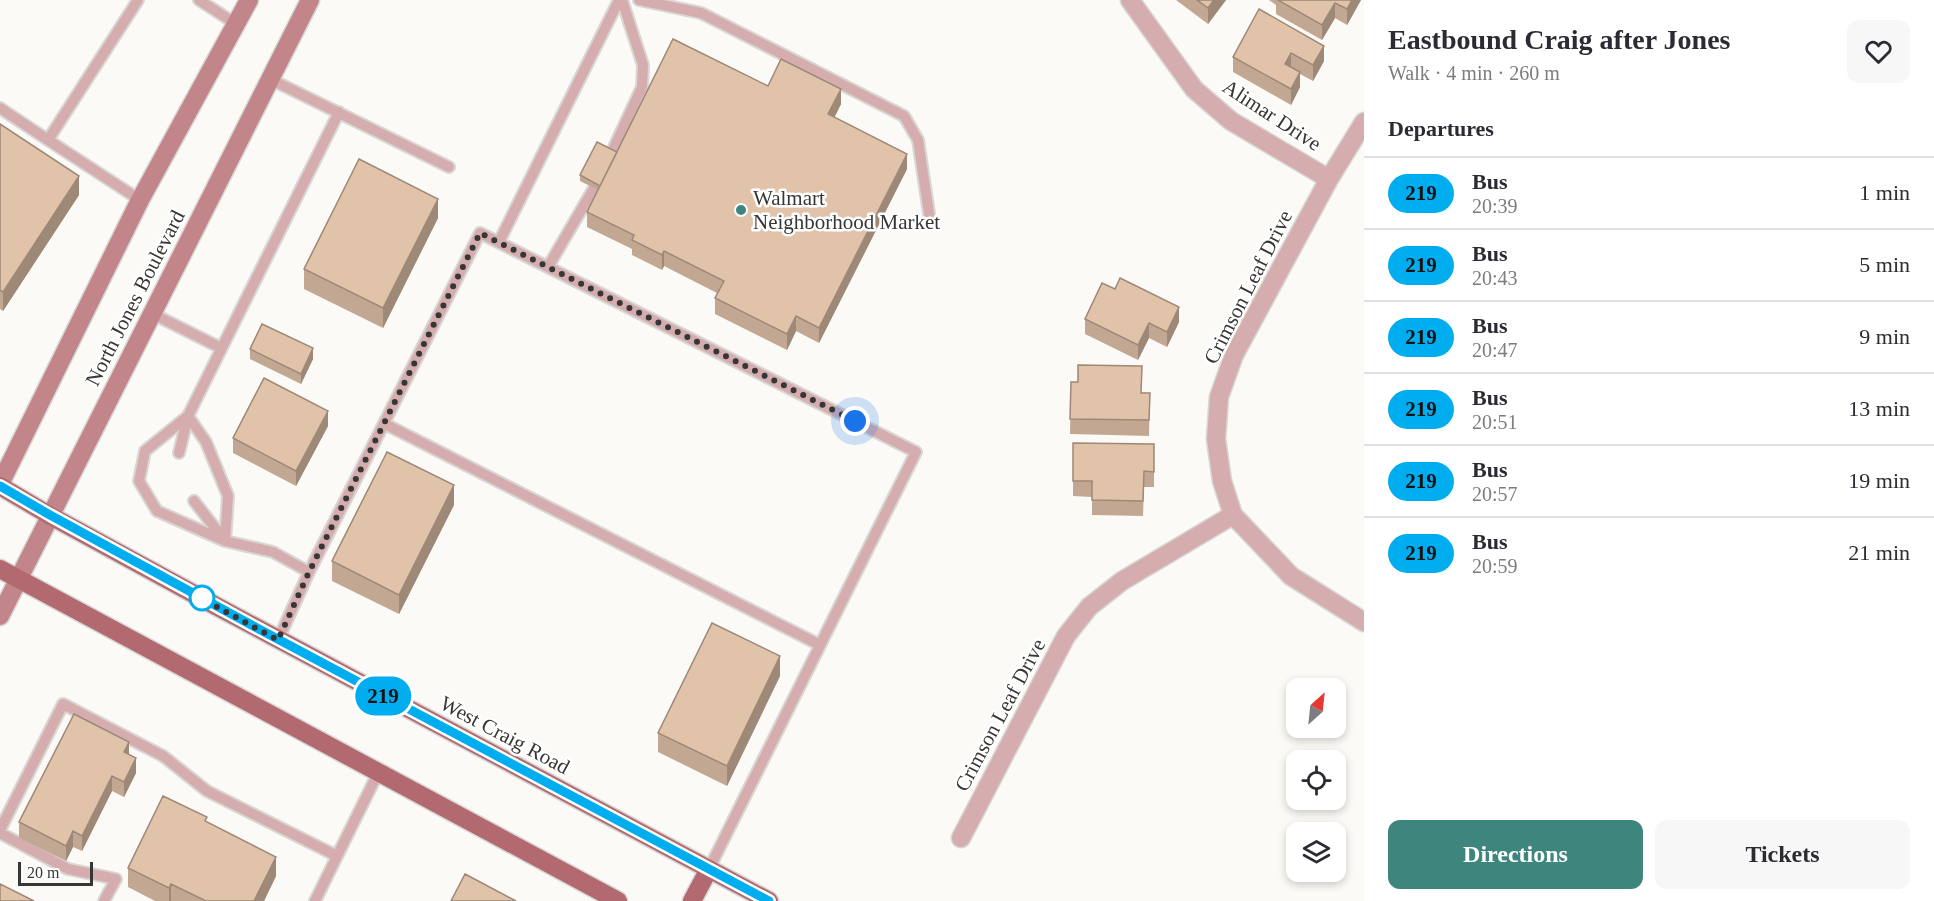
<!DOCTYPE html>
<html lang="en">
<head>
<meta charset="utf-8">
<style>
  body { margin:0; font-family:Georgia,serif; background:#f7f7f7; color:#2b2b33; height:100vh; display:flex; flex-direction:column; font-size:22px; white-space:nowrap }
  * { box-sizing:border-box; margin:0 }
  p { font-size:20px; color:#7c7c81 }
  .icon { flex:none; width:33px; height:33px; fill:none; stroke:currentColor; stroke-width:2; stroke-linecap:round; stroke-linejoin:round }
  .map { position:relative; flex:1; overflow:hidden }
  .panel { display:flex; flex-direction:column; background:#fff; width:570px }
  .panel>* { flex:none }
  .badge { padding:0 12px; border-radius:20px; font-size:21px; line-height:39px }
  .needle { width:39px; rotate:27deg }
  .tools { position:absolute; left:1286px; top:678px; display:grid; gap:12px }
  .tools a { display:grid; place-items:center; width:60px; height:60px; border-radius:12px; background:#fff; box-shadow:0 3px 9px #0003; font-size:30px }
  .scale { position:absolute; left:18px; bottom:15px; width:75px; box-sizing:border-box; padding-left:6px; border:3px solid #363634; border-top:0; font-size:16px; line-height:21px; white-space:nowrap; color:#363634; -webkit-text-stroke:4px #fff; paint-order:stroke }
  .you { position:absolute; width:30px; height:30px; margin:-15px; border:4px solid #fff; border-radius:50%; background:#1a73e8; box-shadow:0 0 0 9px #1a73e833 }
  .map>.badge { position:absolute; translate:-50% -50%; box-shadow:0 0 0 3px #fff }
  h2 { padding:0 24px; font-size:22px; line-height:54px }
  .round { display:grid; place-items:center; flex:none; width:63px; height:63px; border-radius:12px; background:#f7f7f7 }
  .overview { display:flex; align-items:center; justify-content:space-between; height:102px; padding:0 24px }
  h1 { font-size:28px; font-weight:700; line-height:45px }
  .primary-button { display:flex; gap:12px; margin-top:auto; padding:12px 24px }
  .primary-button a { flex:1; height:69px; border-radius:12px; background:#3e857e; color:#fff; font-size:24px; font-weight:700; line-height:69px; text-align:center }
  .primary-button a+a { background:#f7f7f7; color:#2b2b33 }
  ul { padding:0; list-style:none }
  li { display:flex; align-items:center; gap:18px; height:72px; padding:0 24px; border-top:2px solid #e1e1e2 }
  li div { flex:1 }
  li b { display:block; font-size:22px }
  li em { font-style:normal }
  li .badge { min-width:66px; font-weight:700; text-align:center }
  main { display:flex; flex:1; min-height:0 }
  .map>svg:first-child { display:block }
  .lines { fill:none; stroke-linecap:round; stroke-linejoin:round }
  .lane-casing { stroke:#d8d7d4; stroke-width:14 }
  .street-casing { stroke:#d8d7d4; stroke-width:21 }
  .secondary-casing { stroke:#d8d7d4; stroke-width:21 }
  .primary-casing { stroke:#d8d7d4; stroke-width:21 }
  .lane { stroke:#d6adaf; stroke-width:10 }
  .street { stroke:#d6adaf; stroke-width:18 }
  .secondary { stroke:#c2868a; stroke-width:18 }
  .primary { stroke:#b26a70; stroke-width:18 }
  .wall { fill:#c2a892 }
  .shaded-wall { fill:#9e8877 }
  .building { fill:#e1c3aa; stroke:#9e8877; stroke-width:1.5 }
  .line-casing { stroke:#fff; stroke-width:14 }
  .line { stroke:#00adef; stroke-width:9 }
  .walk { stroke:#363634; stroke-width:6; stroke-dasharray:0 10.8 }
  .poi-dot { fill:#3e857e; stroke:#fff; stroke-width:2 }
  .stop-dot { fill:#fff; stroke:#00adef; stroke-width:3 }
  .labels { text-anchor:middle; dominant-baseline:central; stroke-width:5; stroke-linejoin:round; paint-order:stroke }
  .street-label { font-size:21px; fill:#363634; stroke:#fff }
  .poi-label { font-size:21px; fill:#363634; stroke:#fff; text-anchor:start }
</style>
</head>
<body>
<main>
<div class="map">
<svg width="1364" height="901" viewBox="0 0 1364 901">
  <rect width="100%" height="100%" fill="#fbfaf7"/>
  <g class="lines">
    <defs>
      <path id="lane" d="M138 0 48 140 140 200
        M199 0 236 24
        M639 0 701 13 904 116 918 140 930 220
        M270 79 449 167
        M0 108 48 140
        M611 154 642 87 643 65 622 0
        M499 242 619 0
        M548 267 594 188
        M153 314 221 348
        M188 416 145 451 139 481 157 511 225 541 273 552 309 572
        M188 416 206 442 228 496 225 541
        M385 424 820 645
        M179 453 188 416 339 112
        M194 501 223 538
        M278 640 309 572 480 233 916 452 709 869
        M0 830 63 704 163 756 207 791 337 856
        M0 833 68 869 116 879 104 901
        M315 901 378 773"/>
      <path id="street" d="M1130 0 1194 89 1231 121 1329 179
        M1364 122 1329 179 1234 355 1219 397 1216 439 1222 481 1233 515 1291 576 1364 622
        M961 838 1066 636 1089 607 1122 581 1233 515"/>
      <path id="secondary" d="M0 484 140 200 249 0
        M0 616 310 0"/>
      <path id="primary" d="M0 486 49 515 216 606 769 901
        M0 569 618 901
        M692 901 709 869"/>
    </defs>
    <use href="#lane" class="lane-casing"/>
    <use href="#street" class="street-casing"/>
    <use href="#secondary" class="secondary-casing"/>
    <use href="#primary" class="primary-casing"/>
    <use href="#lane" class="lane"/>
    <use href="#street" class="street"/>
    <use href="#secondary" class="secondary"/>
    <use href="#primary" class="primary"/>
  </g>
  <path class="wall" d="M1176 0H1226L1208 24Z
    M1269 0H1361L1347 25 1335 18 1322 40 1276 14V5Z
    M1259 9 1324 61 1313 81 1300 74V87L1291 105 1233 72V57Z
    M768 86 841 104 834 118 907 169 819 343 796 331 787 350 715 314V298L717 293 664 266 662 270 632 255V249L587 227V212L598 190 580 181V175L617 152Z
    M0 125 79 195 3 311 0 309Z
    M438 218 383 328 304 289V269Z
    M1085 319 1179 322 1167 347 1149 338 1138 360 1085 334Z
    M250 349 313 359 301 384 250 359Z
    M1071 382 1141 393H1150L1149 436 1070 434Z
    M328 426 296 486 233 453V438Z
    M1073 443 1154 444V487H1144L1143 516 1092 515V497L1073 496Z
    M454 505 399 614 332 581V561Z
    M780 676 727 786 658 752V733Z
    M129 754 136 773 124 797 112 791 82 851 73 847 66 861 19 838V822Z
    M207 822 276 876 264 901H155L128 887V868Z"/>
  <path class="shaded-wall" d="M1214 0H1226L1208 24V8Z
    M1352 0H1361L1347 25V9Z
    M1335 3V18L1322 40V25Z
    M1324 46V61L1313 81V65Z
    M1291 53V69L1285 64Z
    M1300 72V87L1291 105V89Z
    M841 89V104L828 130V114Z
    M907 154V169L819 343V328Z
    M79 176V195L3 311V292Z
    M438 199V218L383 328V308Z
    M664 251V266L662 270V255Z
    M1179 307V322L1167 347V332Z
    M796 316V331L787 350V334Z
    M1149 323V338L1138 360V345Z
    M313 348V359L301 384V374Z
    M328 411V426L296 486V471Z
    M454 485V505L399 614V595Z
    M780 656V676L727 786V766Z
    M129 742V757L124 752Z
    M136 758V773L124 797V782Z
    M112 776V791L82 851V836Z
    M73 831V847L66 861V846Z
    M276 857V876L264 901H254Z
    M171 884V901H169V888Z"/>
  <path class="building" d="M1197 0H1214L1208 8Z
    M1278 0H1352L1347 9 1335 3 1322 25Z
    M1259 9 1324 46 1313 65 1291 53 1285 64 1300 72 1291 89 1233 57Z
    M673 39 768 86 781 59 841 89 828 114 907 154 819 328 796 316 787 334 715 298 724 281 664 251 662 255 632 240 634 235 587 212Z
    M0 124 79 176 3 292 0 290Z
    M597 142 617 152 600 186 580 175Z
    M359 159 438 199 383 308 304 269Z
    M1120 278 1179 307 1167 332 1149 323 1138 345 1085 319 1102 283 1115 289Z
    M262 324 313 348 301 374 250 349Z
    M1078 365 1142 366 1141 393H1150L1149 420 1070 419 1071 382H1078Z
    M264 378 328 411 296 471 233 438Z
    M1073 443 1154 444V472L1144 471 1143 501 1092 500V481H1073Z
    M387 452 454 485 399 595 332 561Z
    M712 623 780 656 727 766 658 733Z
    M74 714 129 742 124 752 136 758 124 782 112 776 82 836 73 831 66 846 19 822Z
    M163 796 207 817 205 821 276 857 254 901H206L171 884 169 888 128 868Z
    M465 874 516 901H451Z
    M0 884 34 901H0Z"/>
  <g class="lines">
    <defs>
      <path id="line" d="M0 486 50 515 257 628 769 901"/>
    </defs>
    <use href="#line" class="line-casing"/>
    <use href="#line" class="line"/>
    <path class="walk" d="M202 598 195 595 278 640 309 572 480 233 855 421"/>
  </g>
  <circle class="poi-dot" cx="741" cy="210" r="6"/>
  <circle class="stop-dot" cx="202" cy="598" r="12"/>
  <g class="labels">
    <g class="street-label">
      <text transform="translate(1272 115) rotate(33)">Alimar Drive</text>
      <text transform="translate(1248 287) rotate(-63)">Crimson Leaf Drive</text>
      <text transform="translate(135 298) rotate(-63)">North Jones Boulevard</text>
      <text transform="translate(1000 715) rotate(-62)">Crimson Leaf Drive</text>
      <text transform="translate(505 735) rotate(28)">West Craig Road</text>
    </g>
    <g class="poi-label">
      <text x="753" y="198">Walmart<tspan x="753" dy="24">Neighborhood Market</tspan></text>
    </g>
  </g>
</svg>
<div class="tools">
<a><svg class="needle" viewBox="-14 -14 28 28"><path d="M0-13l5 13h-10z" fill="#e53935"/><path d="M0 13l5-13h-10z" fill="#7c7c81"/></svg></a>
<a><svg class="icon" aria-label="locate" viewBox="0 0 24 24"><circle cx="12" cy="12" r="6"/><path d="M12 2v4M12 18v4M2 12h4M18 12h4"/></svg></a>
<a><svg class="icon" aria-label="layers" viewBox="0 0 24 24"><path d="M12 4l9 5-9 5-9-5zM3 14l9 5 9-5"/></svg></a>
</div>
<div class="scale">20 m</div>
<div class="you" style="left:855px;top:421px"></div>
<b class="badge" style="left:383px;top:696px;background:#00adef;color:#111">219</b>
</div>
<section class="panel">
<div class="overview"><div><h1>Eastbound Craig after Jones</h1><p>Walk · 4 min · 260 m</p></div><a class="round"><svg class="icon" aria-label="heart" viewBox="0 0 24 24"><path d="M12 20l-8-8c-3-5 5-10 8-4 3-6 11-1 8 4z"/></svg></a></div>
<h2>Departures</h2>
<ul>
<li><span class="badge" style="background:#00adef;color:#111">219</span><div><b>Bus</b><p>20:39</p></div><em>1 min</em></li>
<li><span class="badge" style="background:#00adef;color:#111">219</span><div><b>Bus</b><p>20:43</p></div><em>5 min</em></li>
<li><span class="badge" style="background:#00adef;color:#111">219</span><div><b>Bus</b><p>20:47</p></div><em>9 min</em></li>
<li><span class="badge" style="background:#00adef;color:#111">219</span><div><b>Bus</b><p>20:51</p></div><em>13 min</em></li>
<li><span class="badge" style="background:#00adef;color:#111">219</span><div><b>Bus</b><p>20:57</p></div><em>19 min</em></li>
<li><span class="badge" style="background:#00adef;color:#111">219</span><div><b>Bus</b><p>20:59</p></div><em>21 min</em></li>
</ul>
<div class="primary-button"><a>Directions</a><a>Tickets</a></div>
</section>
</main>
</body>
</html>
